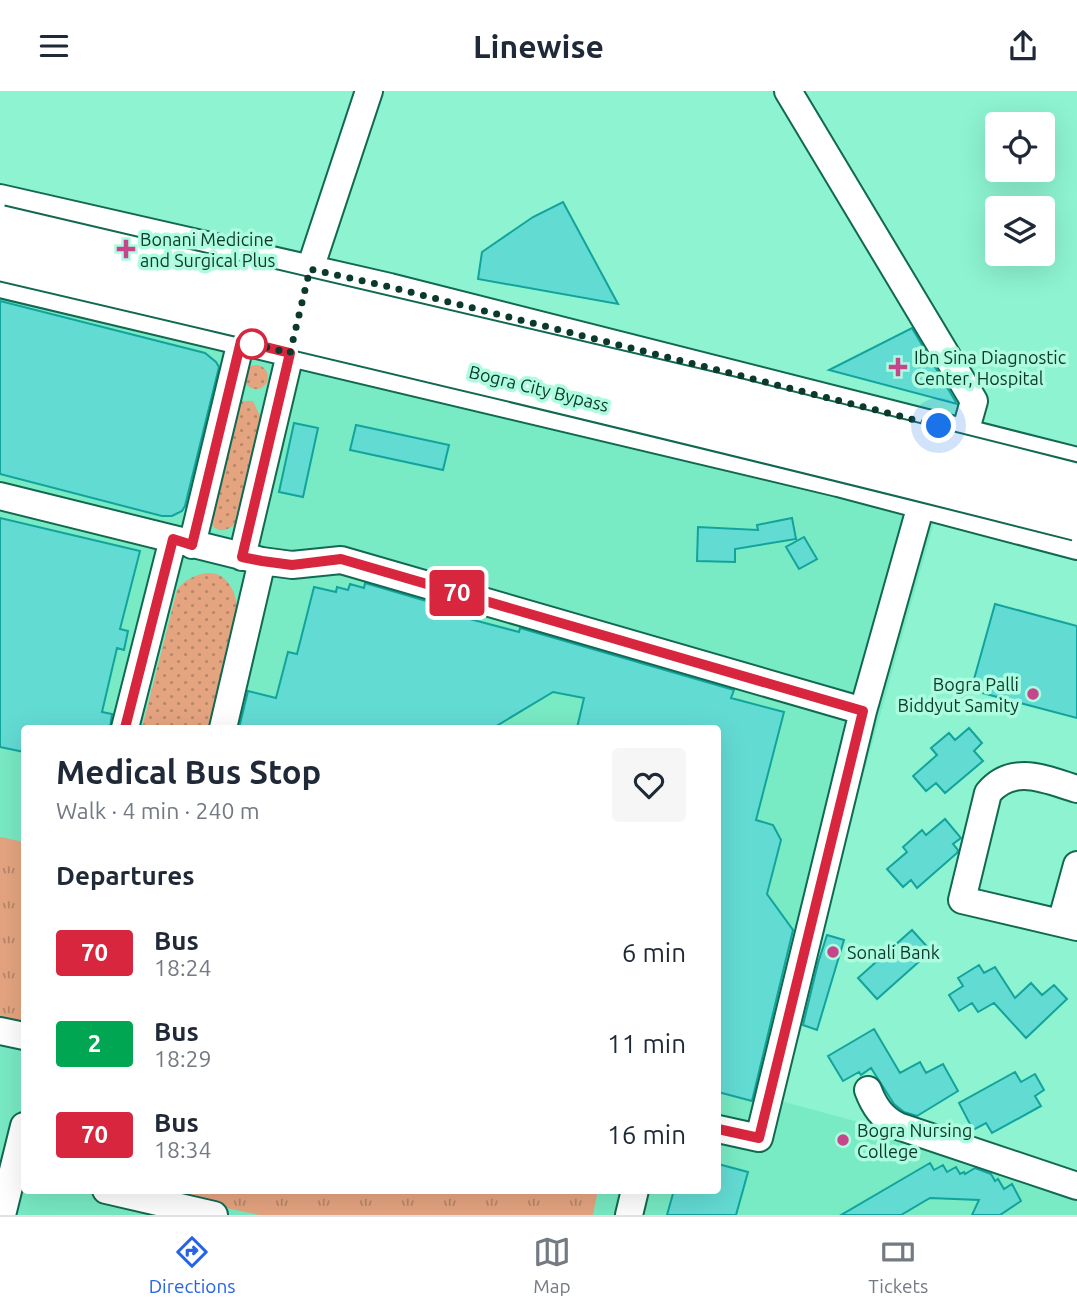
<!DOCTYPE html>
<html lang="en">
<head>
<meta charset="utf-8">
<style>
  body { margin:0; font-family:Ubuntu,sans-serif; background:#f6f6f7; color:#1f2937; height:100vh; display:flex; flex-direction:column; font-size:26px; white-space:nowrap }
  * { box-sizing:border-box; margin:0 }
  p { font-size:23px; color:#747a83 }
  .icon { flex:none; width:38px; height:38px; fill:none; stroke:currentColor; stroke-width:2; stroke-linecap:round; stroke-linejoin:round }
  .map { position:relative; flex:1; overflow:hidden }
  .panel { position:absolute; left:21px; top:634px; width:700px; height:469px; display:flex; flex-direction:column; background:#fff; border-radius:7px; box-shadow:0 7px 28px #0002 }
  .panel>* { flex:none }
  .badge { padding:0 14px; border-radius:5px; font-size:24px; line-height:46px }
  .controls { position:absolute; left:985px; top:21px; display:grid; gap:14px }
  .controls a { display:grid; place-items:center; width:70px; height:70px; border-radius:7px; background:#fff; box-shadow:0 7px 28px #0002; font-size:35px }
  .you { position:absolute; width:35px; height:35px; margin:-18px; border:5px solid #fff; border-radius:50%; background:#1a73e8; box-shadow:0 0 0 10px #1a73e833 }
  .map>.badge { position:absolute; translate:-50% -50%; box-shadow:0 0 0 4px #fff }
  h2 { padding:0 35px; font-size:26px; line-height:63px }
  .round { display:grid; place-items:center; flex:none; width:74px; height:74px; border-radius:7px; background:#f6f6f7 }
  .overview { display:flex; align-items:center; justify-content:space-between; height:119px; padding:0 35px }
  h1 { font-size:33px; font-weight:600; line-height:52px }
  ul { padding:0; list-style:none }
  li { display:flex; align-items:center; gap:21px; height:91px; padding:0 35px }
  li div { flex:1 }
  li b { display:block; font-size:26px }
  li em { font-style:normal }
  li .badge { min-width:77px; font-weight:700; text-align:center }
  header { display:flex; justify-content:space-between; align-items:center; height:91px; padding:0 35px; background:#fff; font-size:32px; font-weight:600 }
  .tab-bar { display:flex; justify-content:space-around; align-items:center; height:98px; border-top:2px solid #e0e1e3; background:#fff; font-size:19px; color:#747a83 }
  .tab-bar a { display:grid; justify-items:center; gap:4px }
  .tab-bar .selected { color:#2563eb }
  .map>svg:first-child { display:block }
  .built { fill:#78eac4; fill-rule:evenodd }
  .park { fill:url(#park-tufts) }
  .garden { fill:url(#garden-dots) }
  .building { fill:#62dbd3; stroke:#12a39c; stroke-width:2 }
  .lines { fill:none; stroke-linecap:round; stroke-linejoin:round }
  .minor-casing { stroke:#116952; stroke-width:30 }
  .minor { stroke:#fff; stroke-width:26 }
  .highway-bridge-casing { stroke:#116952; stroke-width:42; stroke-linecap:butt }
  .highway-bridge { stroke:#fff; stroke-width:38 }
  .line-casing { stroke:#fff; stroke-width:16 }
  .line { stroke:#d7263d; stroke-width:10 }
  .walk { stroke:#0b392c; stroke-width:7; stroke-dasharray:0 12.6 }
  .poi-dot { fill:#c7458d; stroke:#adfcdf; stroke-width:2.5 }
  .stop-dot { fill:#fff; stroke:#d7263d; stroke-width:3.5 }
  .labels { text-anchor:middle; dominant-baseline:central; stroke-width:7; stroke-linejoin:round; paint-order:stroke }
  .poi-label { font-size:18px; fill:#0b392c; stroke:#adfcdf; text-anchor:start }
  .street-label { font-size:18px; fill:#0b392c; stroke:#adfcdf }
</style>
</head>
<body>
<header><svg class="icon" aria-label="menu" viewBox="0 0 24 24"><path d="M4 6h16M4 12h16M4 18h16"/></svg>Linewise<svg class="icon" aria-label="share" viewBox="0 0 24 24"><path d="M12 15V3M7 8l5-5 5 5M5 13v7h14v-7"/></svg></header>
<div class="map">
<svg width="1077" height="1124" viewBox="0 0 1077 1124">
  <defs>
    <pattern id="park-tufts" width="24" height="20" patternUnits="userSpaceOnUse" patternTransform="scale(1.75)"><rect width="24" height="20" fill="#e5a480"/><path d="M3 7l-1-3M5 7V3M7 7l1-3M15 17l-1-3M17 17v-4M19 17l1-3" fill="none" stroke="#b88769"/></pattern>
    <pattern id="garden-dots" width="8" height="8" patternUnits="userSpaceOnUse" patternTransform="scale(1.75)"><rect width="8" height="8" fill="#e5a480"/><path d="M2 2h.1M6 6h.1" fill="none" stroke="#b88769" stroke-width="1.8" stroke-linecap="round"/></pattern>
  </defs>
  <rect width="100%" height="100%" fill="#8df3d0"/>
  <path class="built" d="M0 206 934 431 773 1008 1077 1090V1124H0ZM24 637H718V1099H24Z"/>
  <path class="park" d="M0 746 24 751V931L20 933 0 932Z
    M143 1099H598L593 1124H259Z"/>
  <path class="garden" d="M244 286a12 12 0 1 1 24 0a12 12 0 1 1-24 0Z
    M243 310H253L261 327 236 433C222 443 216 441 207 427L238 312Z
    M208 482C229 482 235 501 238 518L209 637H142L177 499C184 489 196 483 208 482Z"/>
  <path class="building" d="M563 111 618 213 478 188 482 161 533 126Z
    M0 210 205 262 216 271 219 276 185 415 182 420 172 425H162L0 383Z
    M912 237 957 313 829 279Z
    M294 332 318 337 303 406 279 401Z
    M356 334 449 354 443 379 350 359Z
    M0 427 140 460 120 538 128 540 124 559 117 557 102 621 112 623 110 637H24V661L0 656Z
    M792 427 796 448 735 458V471L697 470 698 436 758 439 757 434Z
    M804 446 817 468 799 478 786 456Z
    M365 492 467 522 466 527 519 541 520 537 734 599 731 607 784 621 756 729 773 734 781 749 767 803 793 839 752 1010 718 1001V637H577L584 607 553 601 493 637H239L248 600 276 607 288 561 297 563 314 496 336 501 337 496 348 499 350 493 364 497Z
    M995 513 1077 535V627L971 599Z
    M969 637 982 652 974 660 983 670 945 702 936 692 926 700 913 685 937 664 931 657 949 642 955 649Z
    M945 728 961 747 953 753 958 759 957 762 917 797 911 789 903 796 887 778 907 761 903 756 922 739 926 744Z
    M912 839 931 860 877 908 858 887Z
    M827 844 844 849 817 939 803 934 818 872Z
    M979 874 984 882 995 876 1015 907 1031 892 1042 904 1054 894 1067 908 1026 947 994 912 978 921 972 912 959 920 949 904 963 895 958 887Z
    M874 938 900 982 920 971 926 982 943 973 958 1000 917 1025 904 1021 894 1013 871 977 861 984 859 981 843 990 828 965Z
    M1015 981 1021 991 1035 983 1044 999 1035 1005 1041 1015 992 1042 986 1032 973 1039 959 1012Z
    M930 1072 934 1079 943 1074 947 1081 956 1076 960 1083 964 1081 965 1083 975 1077 991 1083 995 1090 998 1088 1004 1098 1012 1093 1021 1110 1000 1124H972L979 1109 930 1107 901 1124H841Z
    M718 1073 748 1081 736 1124H667L674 1099H718Z"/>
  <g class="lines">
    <defs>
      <path id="minor" d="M788 0 974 310 965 342
        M0 107 390 196 1077 370
        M0 193 838 392 1077 455
        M306 195 310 178 369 0
        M0 405 262 470 292 474 341 469 863 620
        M192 454 241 250
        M242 466 294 246
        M125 637 173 448
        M223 637 262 470
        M1077 698C1047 689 1013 672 988 702L962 809 1077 836
        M1061 832 1077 774
        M0 940 24 945
        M868 999C874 1015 882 1027 898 1035L1077 1095
        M718 1038 759 1047 863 620 921 414
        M106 1099 214 1124
        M2 1124 24 1035
        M629 1124 635 1099"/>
    </defs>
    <use href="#minor" class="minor-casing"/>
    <use href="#minor" class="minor"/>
    <defs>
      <path id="highway-bridge" d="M0 134 730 305 1077 392
        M0 170C360 254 719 339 1077 430"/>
    </defs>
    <use href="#highway-bridge" class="highway-bridge-casing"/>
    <use href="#highway-bridge" class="highway-bridge"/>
  </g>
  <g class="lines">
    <defs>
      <path id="line" d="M125 637 173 448 192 454 241 250 290 262 242 466 262 470 292 474 341 468 863 620 759 1047 718 1038"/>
    </defs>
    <use href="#line" class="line-casing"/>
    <use href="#line" class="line"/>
    <path class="walk" d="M252 253 241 250 290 262 310 178 390 196 939 335"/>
  </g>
  <g class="poi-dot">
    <path d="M122.5 147.5h7v7h7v7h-7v7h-7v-7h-7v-7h7z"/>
    <path d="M894.5 265.5h7v7h7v7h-7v7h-7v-7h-7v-7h7z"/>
    <circle cx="1033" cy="603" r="7"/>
    <circle cx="833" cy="861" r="7"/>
    <circle cx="843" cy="1049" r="7"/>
  </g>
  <circle class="stop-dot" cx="252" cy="253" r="14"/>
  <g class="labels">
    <g class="poi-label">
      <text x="140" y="148">Bonani Medicine<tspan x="140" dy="21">and Surgical Plus</tspan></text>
      <text x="914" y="266">Ibn Sina Diagnostic<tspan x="914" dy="21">Center, Hospital</tspan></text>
      <text x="1019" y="593" text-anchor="end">Bogra Palli<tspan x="1019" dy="21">Biddyut Samity</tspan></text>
      <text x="847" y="861">Sonali Bank</text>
      <text x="857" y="1039">Bogra Nursing<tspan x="857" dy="21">College</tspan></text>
    </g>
    <g class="street-label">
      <text transform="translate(539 297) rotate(14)">Bogra City Bypass</text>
    </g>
  </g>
</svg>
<div class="controls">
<a><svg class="icon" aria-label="locate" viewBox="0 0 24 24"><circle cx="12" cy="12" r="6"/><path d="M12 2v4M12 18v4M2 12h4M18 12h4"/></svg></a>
<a><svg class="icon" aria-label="layers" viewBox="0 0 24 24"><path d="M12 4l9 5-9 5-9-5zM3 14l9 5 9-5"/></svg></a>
</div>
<div class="you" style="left:939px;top:335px"></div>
<b class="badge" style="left:457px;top:502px;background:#d7263d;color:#fff">70</b>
<section class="panel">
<div class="overview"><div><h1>Medical Bus Stop</h1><p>Walk · 4 min · 240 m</p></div><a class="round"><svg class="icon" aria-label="heart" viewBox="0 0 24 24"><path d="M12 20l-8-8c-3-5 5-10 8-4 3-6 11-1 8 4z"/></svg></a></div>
<h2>Departures</h2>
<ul>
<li><span class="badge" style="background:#d7263d;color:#fff">70</span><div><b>Bus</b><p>18:24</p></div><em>6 min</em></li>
<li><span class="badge" style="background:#00a651;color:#fff">2</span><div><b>Bus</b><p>18:29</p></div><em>11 min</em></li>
<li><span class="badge" style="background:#d7263d;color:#fff">70</span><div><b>Bus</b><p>18:34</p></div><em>16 min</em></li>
</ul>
</section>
</div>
<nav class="tab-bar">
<a class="selected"><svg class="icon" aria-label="directions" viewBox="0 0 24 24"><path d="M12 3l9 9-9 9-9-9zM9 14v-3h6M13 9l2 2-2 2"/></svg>Directions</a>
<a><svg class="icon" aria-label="map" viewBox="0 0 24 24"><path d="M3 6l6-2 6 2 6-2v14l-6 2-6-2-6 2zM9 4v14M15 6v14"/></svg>Map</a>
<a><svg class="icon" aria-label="tickets" viewBox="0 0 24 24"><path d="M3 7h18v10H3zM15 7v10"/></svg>Tickets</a>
</nav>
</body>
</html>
